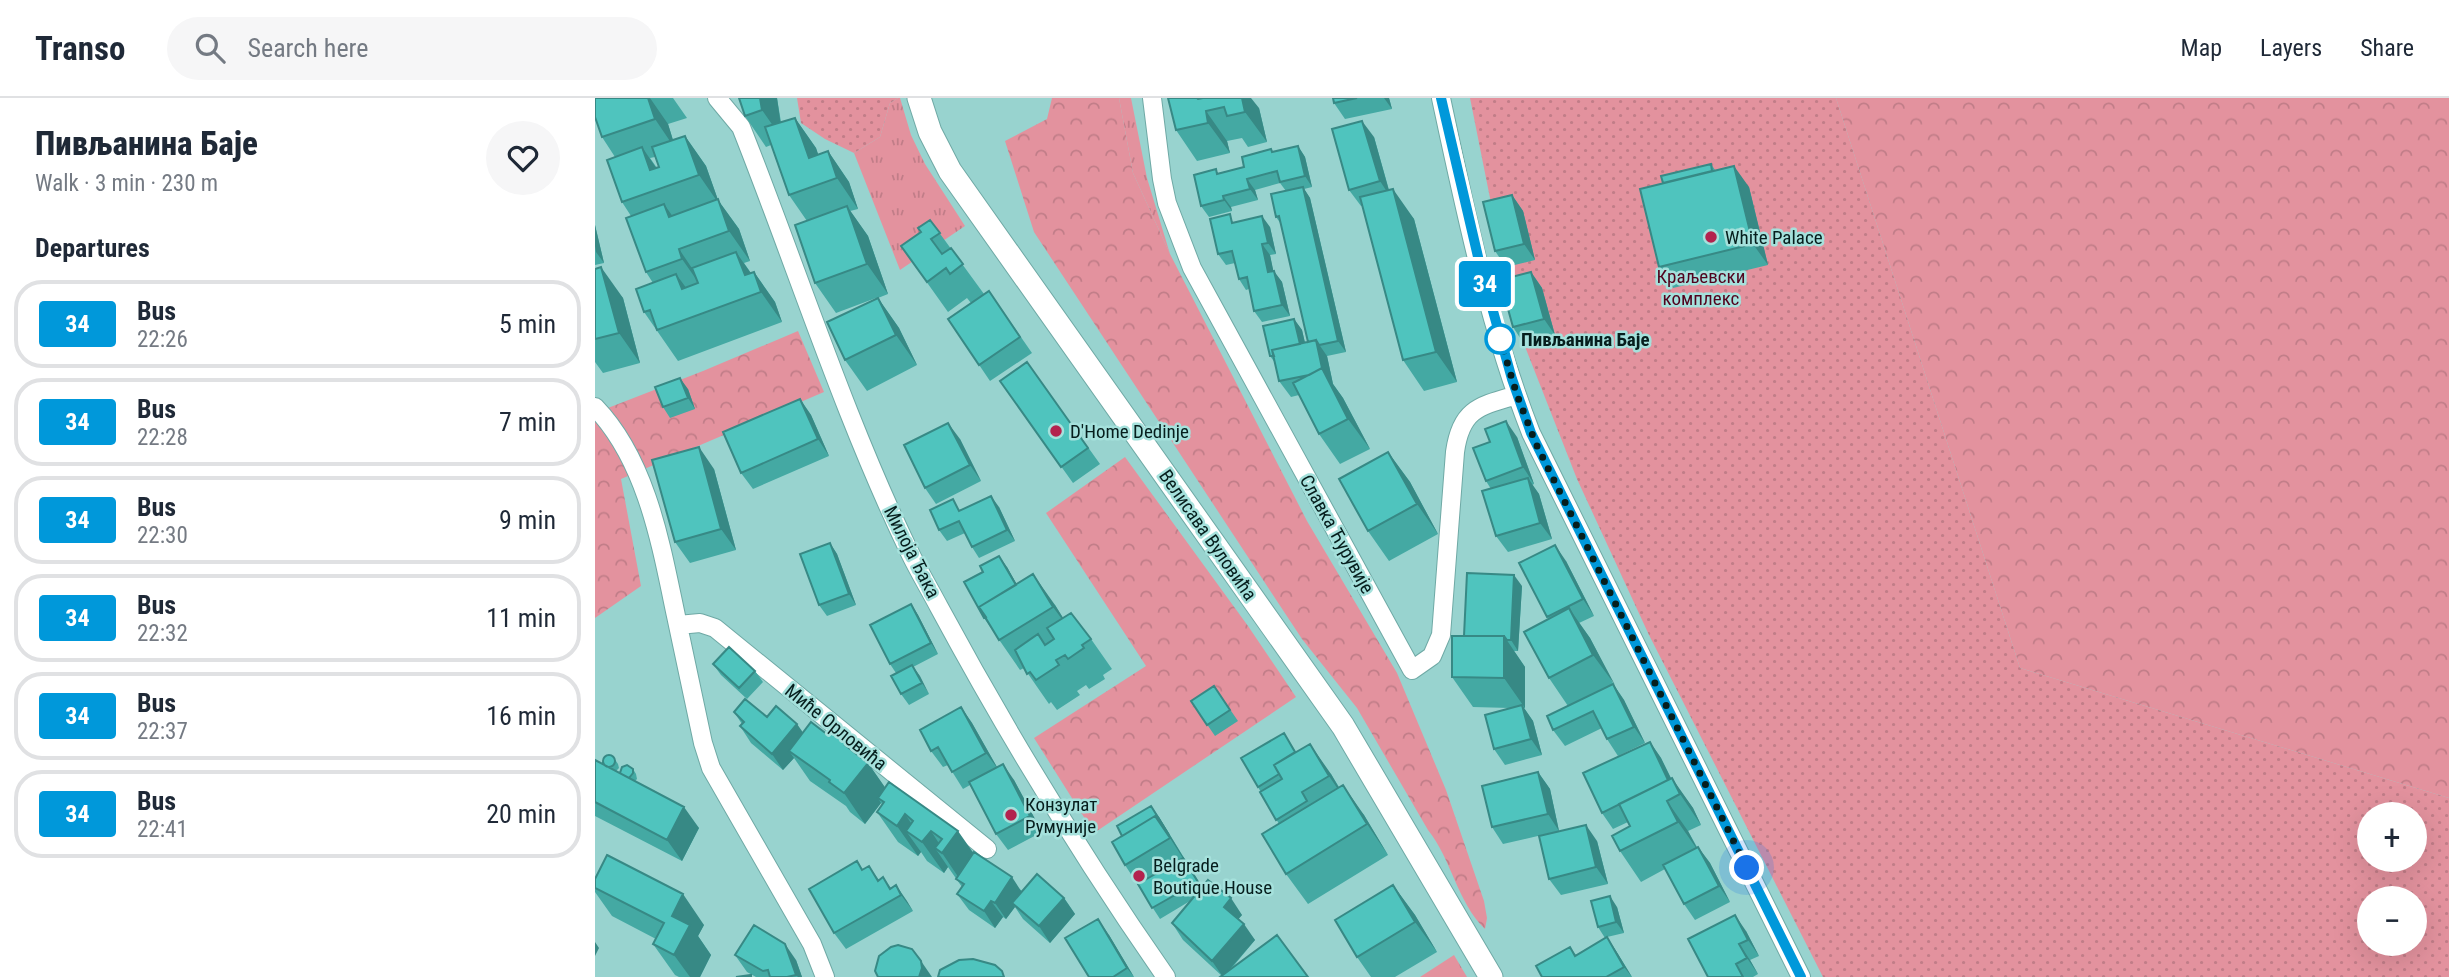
<!DOCTYPE html>
<html lang="en">
<head>
<meta charset="utf-8">
<style>
  body { margin:0; font-family:"Roboto Condensed",sans-serif; background:#f6f6f7; color:#1f2937; height:100vh; display:flex; flex-direction:column; font-size:26px; white-space:nowrap }
  * { box-sizing:border-box; margin:0 }
  p { font-size:23px; color:#747a83 }
  .icon { flex:none; width:38px; height:38px; fill:none; stroke:currentColor; stroke-width:2; stroke-linecap:round; stroke-linejoin:round }
  .map { position:relative; flex:1; overflow:hidden }
  .side { display:flex; flex-direction:column; background:#fff; width:595px }
  .side>* { flex:none }
  .badge { padding:0 14px; border-radius:5px; font-size:24px; line-height:46px }
  .fabs { position:absolute; left:1762px; top:704px; display:grid; gap:14px }
  .fabs a { display:grid; place-items:center; width:70px; height:70px; border-radius:50%; background:#fff; box-shadow:0 7px 28px #0002; font-size:35px }
  .you { position:absolute; width:35px; height:35px; margin:-18px; border:5px solid #fff; border-radius:50%; background:#1a73e8; box-shadow:0 0 0 10px #1a73e833 }
  .map>.badge { position:absolute; translate:-50% -50%; box-shadow:0 0 0 4px #fff }
  h2 { padding:0 35px; font-size:26px; line-height:63px }
  .round { display:grid; place-items:center; flex:none; width:74px; height:74px; border-radius:37px; background:#f6f6f7 }
  .overview { display:flex; align-items:center; justify-content:space-between; height:119px; padding:0 35px }
  h1 { font-size:33px; font-weight:800; line-height:52px }
  ul { padding:0; list-style:none }
  li { display:flex; align-items:center; gap:21px; height:88px; margin:0 14px 10px; padding:0 21px; border:4px solid #e0e1e3; border-radius:28px }
  li div { flex:1 }
  li b { display:block; font-size:26px }
  li em { font-style:normal }
  li .badge { min-width:77px; font-weight:700; text-align:center }
  header { display:flex; align-items:center; gap:42px; box-sizing:border-box; height:98px; padding:0 35px; background:#fff; border-bottom:2px solid #e0e1e3 }
  header strong { font-size:33px }
  nav { display:flex; gap:38px; margin-inline-start:auto; font-size:24px }
  .search { width:490px; height:63px; background:#f6f6f7; display:flex; align-items:center; gap:18px; box-sizing:border-box; padding:0 24px; border-radius:38px; color:#747a83; font-size:26px }
  main { display:flex; flex:1; min-height:0 }
  .map>svg:first-child { display:block }
  .grass { fill:url(#grass-tufts) }
  .forest { fill:url(#forest-crowns) }
  .park { fill:url(#park-dots); fill-rule:evenodd }
  .lines { fill:none; stroke-linecap:round; stroke-linejoin:round }
  .minor-casing { stroke:#6fa9a5; stroke-width:20 }
  .tertiary-casing { stroke:#6fa9a5; stroke-width:25 }
  .minor { stroke:#fff; stroke-width:18 }
  .tertiary { stroke:#fff; stroke-width:23 }
  .wall { fill:#44a9a3; fill-rule:evenodd }
  .shaded-wall { fill:#378985 }
  .building { fill:#4fc4be; stroke:#378985; stroke-width:2 }
  .line-casing { stroke:#fff; stroke-width:16 }
  .line { stroke:#0098da; stroke-width:10 }
  .walk { stroke:#061e1d; stroke-width:7; stroke-dasharray:0 12.6 }
  .poi-dot { fill:#b3224e; stroke:#a5e1dc; stroke-width:2.5 }
  .stop-dot { fill:#fff; stroke:#0098da; stroke-width:3.5 }
  .labels { text-anchor:middle; dominant-baseline:central; stroke-width:5; stroke-linejoin:round; paint-order:stroke }
  .poi-label { font-size:19px; fill:#061e1d; stroke:#a5e1dc; text-anchor:start }
  .park-label { font-size:19px; fill:#51031d; stroke:#a5e1dc }
  .stop-label { font-size:19px; font-weight:bold; fill:#061e1d; stroke:#a5e1dc; text-anchor:start }
  .street-label { font-size:19px; fill:#061e1d; stroke:#a5e1dc }
</style>
</head>
<body>
<header>
<strong>Transo</strong>
<div class="search"><svg class="icon" aria-label="search" viewBox="0 0 24 24"><circle cx="10" cy="10" r="6"/><path d="M15 15l6 6"/></svg>Search here</div>
<nav><a>Map</a><a>Layers</a><a>Share</a></nav>
</header>
<main>
<section class="side">
<div class="overview"><div><h1>Пивљанина Баје</h1><p>Walk · 3 min · 230 m</p></div><a class="round"><svg class="icon" aria-label="heart" viewBox="0 0 24 24"><path d="M12 20l-8-8c-3-5 5-10 8-4 3-6 11-1 8 4z"/></svg></a></div>
<h2>Departures</h2>
<ul>
<li><span class="badge" style="background:#0098da;color:#fff">34</span><div><b>Bus</b><p>22:26</p></div><em>5 min</em></li>
<li><span class="badge" style="background:#0098da;color:#fff">34</span><div><b>Bus</b><p>22:28</p></div><em>7 min</em></li>
<li><span class="badge" style="background:#0098da;color:#fff">34</span><div><b>Bus</b><p>22:30</p></div><em>9 min</em></li>
<li><span class="badge" style="background:#0098da;color:#fff">34</span><div><b>Bus</b><p>22:32</p></div><em>11 min</em></li>
<li><span class="badge" style="background:#0098da;color:#fff">34</span><div><b>Bus</b><p>22:37</p></div><em>16 min</em></li>
<li><span class="badge" style="background:#0098da;color:#fff">34</span><div><b>Bus</b><p>22:41</p></div><em>20 min</em></li>
</ul>
</section>
<div class="map">
<svg width="1854" height="879" viewBox="0 0 1854 879">
  <defs>
    <pattern id="grass-tufts" width="24" height="20" patternUnits="userSpaceOnUse" patternTransform="scale(1.75)"><rect width="24" height="20" fill="#e3929e"/><path d="M3 7l-1-3M5 7V3M7 7l1-3M15 17l-1-3M17 17v-4M19 17l1-3" fill="none" stroke="#c17d88"/></pattern>
    <pattern id="forest-crowns" width="20" height="18" patternUnits="userSpaceOnUse" patternTransform="scale(1.75)"><rect width="20" height="18" fill="#e3929e"/><path d="M2 6a3 3 0 1 1 6 0M12 15a3 3 0 1 1 6 0" fill="none" stroke="#c17d88"/></pattern>
    <pattern id="park-dots" width="8" height="8" patternUnits="userSpaceOnUse" patternTransform="scale(1.75)"><rect width="8" height="8" fill="#e3929e"/><path d="M2 2h.1M6 6h.1" fill="none" stroke="#c17d88" stroke-width="1.8" stroke-linecap="round"/></pattern>
  </defs>
  <rect width="100%" height="100%" fill="#98d3cf"/>
  <path class="grass" d="M303 0H305L316 37 330 66 370 128 305 172 259 55 285 39 295 5Z
    M524 0H536L552 80 575 156 538 75Z
    M859 857 872 879H825Z"/>
  <path class="forest" d="M457 0H524L538 75 575 156 712 423 802 575 851 692 889 803 892 820 890 831C862 804 857 762 833 732L762 610 707 541 439 134 410 43 452 21Z
    M1241 0H1854V700L1425 570Z
    M203 233 229 294 26 381 46 488 0 520V315L108 273Z
    M530 359 653 528 701 599 499 735 439 640 551 568 451 415Z"/>
  <path class="park" d="M202 0H303L295 5 285 39 259 55 230 41 206 25Z
    M875 0H1241L1425 570 1854 700V879H1228L1054 537 982 381 929 246 899 120ZM1774 716H1820V761H1774ZM1774 800H1820V845H1774Z"/>
  <g class="lines">
    <defs>
      <path id="minor" d="M122 0 146 29C202 170 248 316 314 453 323 472 334 490 344 509 413 637 488 760 571 879
        M557 0 567 81 572 105 597 170 817 572 837 558 846 537 860 354C866 311 884 308 922 297
        M846 0C870 112 894 228 936 335L1206 879
        M0 309C52 363 66 447 81 518 90 560 99 603 108 645L116 670 217 846 230 879
        M83 527 105 525 120 530 392 751"/>
      <path id="tertiary" d="M324 0 335 34 355 73 748 628 896 879"/>
    </defs>
    <use href="#minor" class="minor-casing"/>
    <use href="#tertiary" class="tertiary-casing"/>
    <use href="#minor" class="minor"/>
    <use href="#tertiary" class="tertiary"/>
  </g>
  <path class="wall" d="M0 0H78L92 20 73 26 78 42 90 38 111 68 123 102 144 131 155 163 149 165 156 175 159 174 180 204 187 224 83 263 49 214 58 185 51 174 36 118 27 104 20 59 7 39ZM60 59 64 69 62 70 55 60Z
    M144 0H182L186 24 200 20 221 50 223 57 233 53 254 84 263 111 255 113 273 138 293 196 283 200 304 230 322 267 272 293 250 262 281 200 241 215 220 185 212 123 194 97 176 47 171 49 150 18Z
    M573 0 664 10 672 44 653 49 647 40 632 43 635 55 602 63 581 32Z
    M738 0H794L797 11 750 21 739 5Z
    M779 39 794 92 819 121 862 284 829 293 808 262 768 108H766L754 92Z
    M703 48 710 59 717 89 709 91 715 100 751 254 732 258 738 286 748 300 775 351 745 366 724 336 704 297 696 299 684 283 681 266 675 258 699 221 707 232 710 245 713 244 686 126 681 119 691 93 685 85 660 92 663 102 636 109 637 113 614 119 606 108 624 75 649 69 678 54Z
    M1116 66 1120 72 1154 89 1173 167 1078 190 1064 169 1068 85Z
    M917 97 928 113 940 162 911 169 900 153Z
    M335 122 389 196 394 193 437 255 395 283 353 221 376 205 372 200 353 214 306 148 326 134Z
    M641 124 675 129 681 156 675 157 678 173 687 184 695 218 667 224 659 213 654 191 651 192 644 181 640 165 631 167 623 156Z
    M0 127 9 165 0 167Z
    M0 171 28 200 45 265 8 275 0 264Z
    M936 174 947 190 960 237 929 246 918 229Z
    M432 264 505 366 478 385 405 283Z
    M93 291 100 311 75 320 68 309Z
    M205 301 216 317 234 358 158 391 146 375Z
    M922 339 939 386 937 387 944 396 957 441 913 454 901 438 896 391 891 383Z
    M365 341 386 383 341 406 330 390Z
    M793 354 815 384 843 436 794 463 773 433Z
    M119 371 141 452 95 465 80 444Z
    M404 409 420 443 384 460 377 449 370 435 352 443 344 432 366 412Z
    M235 445 242 456 261 507 232 518 224 507Z
    M971 463 999 518 984 525 995 540 1019 587 1029 602 1050 645 1023 658 1012 641 1007 630 970 648 958 632 973 608 954 580 953 521 924 465Z
    M412 469 422 487 460 507 468 520 496 541 517 571 508 577 510 581 494 591 491 587 482 593 485 597 462 612 456 604 454 606 429 570 425 572 389 520Z
    M927 488 923 553H919L930 569V610H929L938 623 947 657 910 667 899 651 915 610 878 609 857 579 869 538Z
    M316 506 323 517 343 556 318 569 334 596 314 607 306 596 301 575 295 566Z
    M118 566 160 573 168 584 152 601 126 577Z
    M619 588 643 623 620 638 596 603Z
    M366 609 377 625 402 669 419 682 447 734 413 752 401 736 375 687 368 691 353 667 348 669 336 653Z
    M139 614 172 619 208 635 233 637 253 643 264 658 273 665 290 690 378 754 427 793 469 800 480 816 455 845 428 821 420 809 411 821 408 819 400 830 374 812 362 796 367 789 353 769 349 775 332 763 326 754 323 758 303 744 282 714 287 706 286 705 270 726 255 714 251 708 215 683 199 660 188 672 156 645 145 628 147 626Z
    M689 635 701 654 736 676 744 689 769 717 793 757 713 806 691 776 684 726 663 689Z
    M1055 644 1066 660 1076 680 1098 710 1106 727 1093 733 1102 749H1103L1115 765 1135 804 1100 822 1089 806 1070 771 1046 784 1025 753 1035 728 1033 724 1018 731 1007 715Z
    M19 660 23 666 24 670 21 673 25 676 38 671 41 676 42 681 40 683 104 730 87 763 0 718V662L9 667Z
    M943 674 955 691 964 733 908 746 897 729Z
    M564 719 607 789 647 817 643 821 660 842 636 871 627 878 588 842 577 825 595 803 565 821 530 767Z
    M1002 743 1013 786 966 797 954 781Z
    M262 763 268 772 274 768 284 782 288 779 296 790 301 787 318 813 251 851 239 835Z
    M0 781 109 827 103 838 116 857 105 879H84L80 877 58 846 61 841 17 818 0 794Z
    M798 787 820 817 842 854 800 879H776L762 859Z
    M1022 809 1029 835 1012 839 1023 856 1037 879H947L975 849 981 857 1010 840 1003 829Z
    M1151 833 1164 858 1155 862 1163 876 1158 879H1113Z
    M514 837 539 879H494Z
    M140 857 201 862 207 879H161L152 874Z"/>
  <path class="shaded-wall" d="M53 0H55L73 26 81 52 60 21Z
    M165 0H182L188 42 167 12Z
    M647 0H656L664 10 672 44 650 14Z
    M789 0H794L797 11Z
    M611 13 632 43 635 55 613 25Z
    M200 20 221 50 233 84 214 60Z
    M767 23 779 39 796 100 785 83Z
    M90 38 111 68 123 102 144 131 155 163 134 133 124 106 104 77Z
    M703 48 710 59 717 89 710 78Z
    M47 49 68 80 55 72Z
    M233 53 254 84 263 111 242 80Z
    M1139 68 1154 89 1173 167 1158 146Z
    M652 81 660 92 663 102 655 91Z
    M708 89 715 100 751 254 743 243Z
    M798 91 819 121 862 284 841 254Z
    M917 97 928 113 940 162 929 146Z
    M628 98 636 109 637 113 629 102Z
    M69 106 90 136 95 149 74 119Z
    M252 108 273 138 293 196 272 166Z
    M667 118 675 129 681 156 673 145Z
    M0 127 9 165 1 154 0 148Z
    M667 146 675 157 681 185 673 174Z
    M84 151 105 182 108 191 87 161Z
    M141 154 162 184 150 177Z
    M6 169 28 200 45 265 24 235Z
    M679 173 687 184 695 218 687 207Z
    M159 174 180 204 187 224 166 194Z
    M936 174 947 190 960 237 949 221Z
    M81 176 103 206 87 191Z
    M283 200 304 230 322 267 301 237Z
    M699 221 707 232 714 262 706 251Z
    M721 242 732 258 738 286 748 300 775 351 753 321 728 274Z
    M85 280 93 291 100 311 93 300Z
    M205 301 216 317 234 358 223 341Z
    M911 323 922 339 939 386 928 369Z
    M353 325 365 341 386 383 375 367Z
    M104 349 119 371 141 452 126 431Z
    M793 354 815 384 843 436 822 406Z
    M933 380 944 396 957 441 945 425Z
    M396 398 404 409 420 443 412 432Z
    M235 445 242 456 261 507 254 496Z
    M960 447 971 463 999 518 988 501Z
    M404 458 412 469 431 503 423 492Z
    M438 476 460 507 480 539 458 509Z
    M919 477 927 488 923 553 916 542Z
    M316 506 323 517 343 556 336 545Z
    M974 510 995 540 1020 587 998 557Z
    M909 538 930 569V610L909 580Z
    M317 567 325 578 334 596 327 585Z
    M1018 586 1029 602 1050 645 1039 629Z
    M927 607 938 623 947 657 936 641Z
    M366 609 377 625 403 671 391 655Z
    M202 626 214 643 194 653 199 660 188 672 177 656Z
    M253 643 271 668 273 665 294 695 283 700 286 705 270 726 249 695 250 647Z
    M1055 644 1066 660 1084 697 1074 684Z
    M715 646 736 676 755 709 734 678Z
    M408 666 419 682 447 734 435 718Z
    M943 674 955 691 964 733 953 716Z
    M1077 680 1098 710 1106 727 1085 696Z
    M748 687 769 717 793 757 772 726Z
    M1072 703 1093 733 1104 754 1083 724Z
    M556 708 564 719 610 795 575 740Z
    M89 709 104 730 87 763 72 742Z
    M310 716 328 743 336 733 349 753 363 733 384 763 368 786 347 755 340 750 353 769 349 775 327 744 311 733 326 754 323 758 302 728Z
    M991 727 1002 743 1013 786 1001 769Z
    M1103 749 1115 765 1135 804 1124 788Z
    M417 779 428 796 417 805 420 809 411 821 400 805Z
    M301 787 312 803 318 813 306 797Z
    M798 787 820 817 842 854 820 824Z
    M88 796 109 827 103 838 116 857 105 879H95L79 857 77 818Z
    M1015 798 1022 809 1029 835 1021 824Z
    M469 800 480 816 455 845 444 828Z
    M636 800 647 817 640 825 629 809Z
    M396 803 408 819 400 830 389 813Z
    M1140 817 1151 833 1164 858 1153 842Z
    M503 821 514 837 539 879 532 870Z
    M649 826 660 842 628 879 617 863Z
    M1012 839 1023 856 1037 879 1029 869Z
    M0 844 4 850 0 858Z
    M190 846 201 862 207 879H203L201 877Z
    M1144 846 1155 862 1163 876 1152 860Z
    M326 863 337 879H324Z"/>
  <path class="building" d="M0 0H53L60 21 7 39 0 19Z
    M144 0H165L167 12 150 18Z
    M573 0H602L603 1 608 0H647L650 14 632 18 629 9 611 13 613 25 581 32Z
    M738 0H762L739 5Z
    M200 20 214 60 233 53 242 80 194 97 170 29Z
    M767 23 785 83 754 92 737 31Z
    M90 38 104 77 27 104 12 62 47 49 55 72 64 69 57 49Z
    M703 48 710 78 685 84 682 73 652 81 655 91 628 98 629 102 606 108 599 77 621 71 622 76 649 69 647 59 676 51 677 54Z
    M1116 66 1117 73 1068 85 1066 78Z
    M1139 68 1158 146 1064 169 1045 91Z
    M708 89 743 243 724 247 721 242 713 244 684 118 681 119 676 96Z
    M798 91 841 254 808 262 765 99Z
    M917 97 929 146 900 153 888 104Z
    M123 101 134 133 84 151 87 161 51 174 31 120 69 106 74 119Z
    M252 108 272 166 220 185 200 127Z
    M635 116 637 125 667 118 673 145 667 146 673 174 679 173 687 207 659 213 652 179 644 181 637 153 623 156 615 121Z
    M335 122 345 135 336 141 347 156 356 150 368 166 355 176 351 170 332 184 306 148 326 134 323 130Z
    M141 154 150 177 159 174 166 194 62 232 55 212 49 214 41 191 81 176 87 191 103 185 97 170Z
    M6 169 24 235 0 241V171Z
    M936 174 949 221 918 229 905 182Z
    M394 193 425 239 384 267 353 221Z
    M283 200 301 237 250 262 232 224Z
    M699 221 705 246 677 252 679 258H675L668 228Z
    M721 242 727 270 714 277 684 283 677 252Z
    M432 264 493 350 466 369 405 283Z
    M727 270 753 321 724 336 698 285Z
    M85 280 93 300 68 309 60 289Z
    M205 301 223 341 146 375 128 334Z
    M911 323 928 369 891 383 878 350 895 344 890 331Z
    M353 325 375 367 330 390 309 347Z
    M104 349 126 431 80 444 57 362Z
    M793 354 822 406 773 433 744 381Z
    M933 380 945 425 901 438 887 393Z
    M396 398 412 432 377 449 364 423 344 432 335 412 358 401 364 413Z
    M235 445 254 496 224 507 205 456Z
    M960 447 988 501 952 519 924 465Z
    M404 458 421 487 384 509 391 519 389 520 369 484 388 474 385 468Z
    M872 475 919 477 916 542H912L909 538H869Z
    M438 476 458 509 404 542 384 509Z
    M316 506 336 545 295 566 275 527Z
    M974 510 998 557 954 580 929 534Z
    M476 515 496 541 487 547 489 550 473 561 470 557 461 562 464 567 441 582 435 574 432 576 420 552 443 536 450 547 459 541 452 530Z
    M857 538H909V580L857 579Z
    M134 549 160 573 144 590 118 566Z
    M317 567 327 585 306 596 296 578Z
    M1018 586 1039 629 1012 641 998 613 958 632 952 618Z
    M619 588 635 612 612 627 596 603Z
    M150 601 172 619 181 608 202 626 177 656 145 628 149 624 139 614Z
    M927 607 936 641 899 651 890 617Z
    M366 609 391 655 357 674 343 649 336 653 325 632Z
    M216 624 233 637 237 631 253 643 250 647 273 665 249 695 234 684 235 682 194 653Z
    M689 635 700 654 679 667 684 676 663 689 646 660Z
    M1055 644 1073 682 1007 715 988 675Z
    M715 646 734 678 707 694 712 703 681 722 665 694 687 681 679 667Z
    M8 663a6 6 0 1 1 12 0a6 6 0 1 1-12 0Z
    M0 662 89 709 72 742 0 704Z
    M408 666 435 718 401 736 374 684Z
    M32 667 38 671V675L34 680 25 675 27 669Z
    M943 674 953 716 897 729 887 688Z
    M1077 680 1085 696 1072 703 1083 724 1025 753 1017 738 1035 728 1024 706Z
    M294 684 363 733 347 755 340 750 347 741 336 733 327 744 311 733 318 723 310 716 302 728 282 714 289 704 283 700Z
    M748 687 772 726 691 776 667 736Z
    M556 708 574 737 560 718 527 738 522 728Z
    M560 718 575 740 530 767 517 744Z
    M991 727 1001 769 954 781 944 738Z
    M1103 749 1124 788 1089 806 1068 767Z
    M379 754 417 779 400 805 396 803 389 813 362 796 369 786 361 781Z
    M12 757 88 796 77 818 95 827 79 857 58 846 69 825 0 790V781Z
    M588 760 603 784 557 810 543 786Z
    M262 763 267 772 274 768 283 783 288 779 295 791 301 787 306 797 239 835 214 791Z
    M442 776 469 800 444 828 417 805Z
    M613 782 636 800 629 809 649 826 617 863 577 825Z
    M798 787 820 824 762 859 740 822Z
    M1015 798 1021 824 1003 829 996 803Z
    M1140 817 1153 842 1144 846 1152 860 1141 866 1148 879H1113L1093 841Z
    M503 821 532 870 518 879H494L470 840Z
    M159 827 190 846 201 877 192 879H175L173 872 168 873 140 857Z
    M682 837 713 879H625Z
    M1012 839 1029 869 1011 879H947L941 868 975 849 980 858Z
    M303 847 317 851 326 863 327 870 324 879H283L280 873 284 858 296 849Z
    M378 861 400 867 407 873 409 879H343L345 872 364 862Z
    M156 877V879H141Z"/>
  <g class="lines">
    <defs>
      <path id="line" d="M846 0 884 163 917 281 936 335 1206 879"/>
    </defs>
    <use href="#line" class="line-casing"/>
    <use href="#line" class="line"/>
    <path class="walk" d="M905 241 922 297 941 346 1152 770"/>
  </g>
  <g class="poi-dot">
    <circle cx="1116" cy="139" r="7"/>
    <circle cx="461" cy="333" r="7"/>
    <circle cx="416" cy="717" r="7"/>
    <circle cx="544" cy="778" r="7"/>
  </g>
  <circle class="stop-dot" cx="905" cy="241" r="14"/>
  <g class="labels">
    <g class="poi-label">
      <text x="1130" y="139">White Palace</text>
      <text x="475" y="333">D'Home Dedinje</text>
      <text x="430" y="706">Конзулат<tspan x="430" dy="22">Румуније</tspan></text>
      <text x="558" y="767">Belgrade<tspan x="558" dy="22">Boutique House</tspan></text>
    </g>
    <g class="park-label">
      <text x="1106" y="178">Краљевски<tspan x="1106" dy="22">комплекс</tspan></text>
    </g>
    <g class="stop-label">
      <text x="926" y="241">Пивљанина Баје</text>
    </g>
    <g class="street-label">
      <text transform="translate(742 436) rotate(61)">Славка Ћурувије</text>
      <text transform="translate(613 437) rotate(55)">Велисава Вуловића</text>
      <text transform="translate(317 454) rotate(63)">Милоја Ђака</text>
      <text transform="translate(241 629) rotate(39)">Миће Орловића</text>
    </g>
  </g>
</svg>
<div class="fabs">
<a>+</a>
<a>−</a>
</div>
<div class="you" style="left:1152px;top:770px"></div>
<b class="badge" style="left:890px;top:186px;background:#0098da;color:#fff">34</b>
</div>
</main>
</body>
</html>
